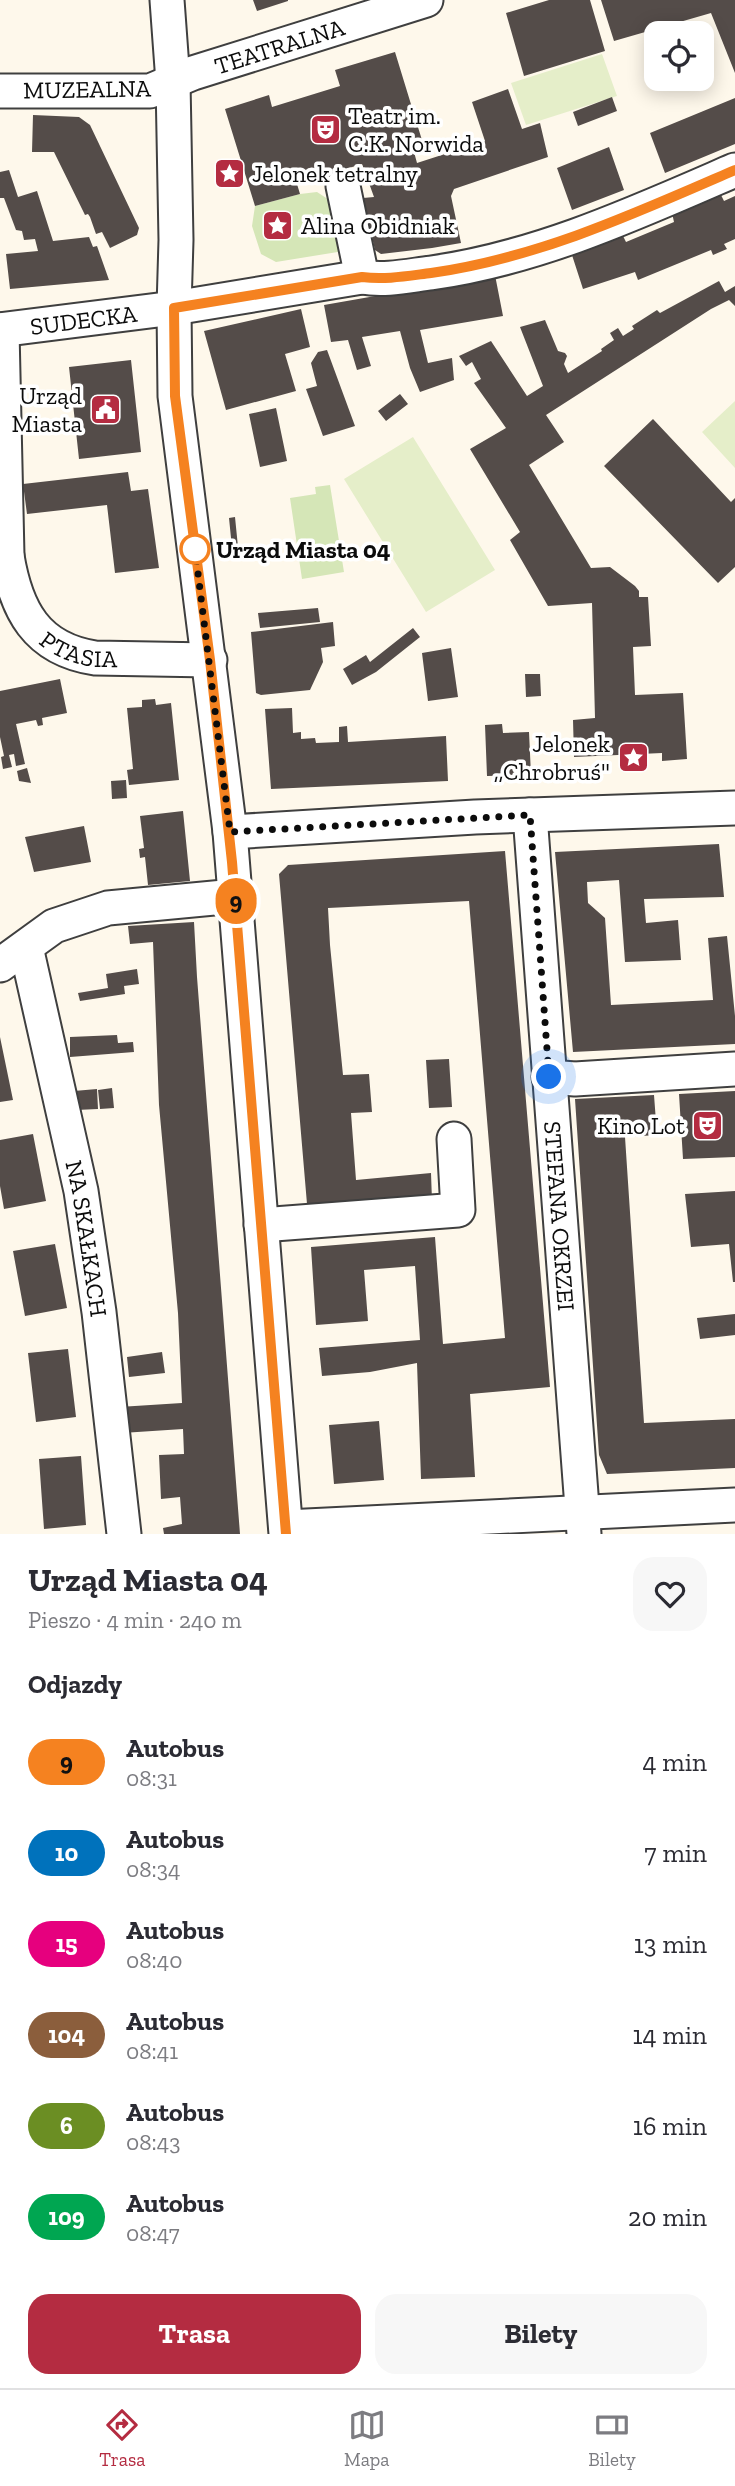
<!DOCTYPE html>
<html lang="pl">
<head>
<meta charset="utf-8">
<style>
  body { margin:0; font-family:"Zilla Slab",serif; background:#f7f7f7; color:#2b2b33; height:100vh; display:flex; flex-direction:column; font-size:26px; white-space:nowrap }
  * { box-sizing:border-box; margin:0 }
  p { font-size:23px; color:#7c7c81 }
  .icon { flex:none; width:38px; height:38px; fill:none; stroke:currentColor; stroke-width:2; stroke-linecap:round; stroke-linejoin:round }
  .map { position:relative; height:1534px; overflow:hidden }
  .details { display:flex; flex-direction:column; background:#fff; flex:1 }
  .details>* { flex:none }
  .badge { padding:0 14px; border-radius:23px; font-size:24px; line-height:46px }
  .buttons { position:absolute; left:644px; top:21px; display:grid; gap:14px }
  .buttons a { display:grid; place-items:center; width:70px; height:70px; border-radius:14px; background:#fff; box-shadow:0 4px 18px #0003; font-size:35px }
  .you { position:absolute; width:35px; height:35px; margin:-18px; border:5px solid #fff; border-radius:50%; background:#1a73e8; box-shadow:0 0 0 10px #1a73e833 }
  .map>.badge { position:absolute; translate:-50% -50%; box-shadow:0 0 0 4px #fff }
  h2 { padding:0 28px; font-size:26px; line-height:63px }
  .round { display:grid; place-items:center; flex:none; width:74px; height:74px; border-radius:21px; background:#f7f7f7 }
  .summary { display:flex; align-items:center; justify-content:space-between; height:119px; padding:0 28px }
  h1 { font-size:33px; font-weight:700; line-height:52px }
  .action { display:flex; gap:14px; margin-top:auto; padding:14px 28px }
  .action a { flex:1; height:80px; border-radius:21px; background:#b42c41; color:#fff; font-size:28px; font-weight:700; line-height:80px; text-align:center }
  .action a+a { background:#f7f7f7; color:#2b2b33 }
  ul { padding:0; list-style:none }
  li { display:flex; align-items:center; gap:21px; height:91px; padding:0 28px }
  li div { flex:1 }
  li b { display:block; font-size:26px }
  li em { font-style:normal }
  li .badge { min-width:77px; font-weight:700; text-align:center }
  .tab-bar { display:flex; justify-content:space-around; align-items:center; height:98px; border-top:2px solid #e1e1e2; background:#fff; font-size:19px; color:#7c7c81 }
  .tab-bar a { display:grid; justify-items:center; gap:4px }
  .tab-bar .selected { color:#b42c41 }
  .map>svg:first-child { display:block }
  .green { fill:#d5e6b7 }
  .pitch { fill:#e5eec9 }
  .building { fill:#544c49 }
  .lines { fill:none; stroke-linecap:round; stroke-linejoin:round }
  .minor-casing { stroke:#3f3f3f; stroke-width:37 }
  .minor { stroke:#fff; stroke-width:33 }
  .line-casing { stroke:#fff; stroke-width:16 }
  .line { stroke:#f58220; stroke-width:10 }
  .walk { stroke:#0c0c0c; stroke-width:7; stroke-dasharray:0 12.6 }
  .stop-dot { fill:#fff; stroke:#f58220; stroke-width:3.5 }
  .labels { text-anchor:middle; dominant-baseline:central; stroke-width:7; stroke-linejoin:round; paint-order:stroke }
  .street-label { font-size:24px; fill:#0c0c0c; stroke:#fff }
  .poi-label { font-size:24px; fill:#0c0c0c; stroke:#fff; text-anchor:start }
  .stop-label { font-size:24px; font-weight:bold; fill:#0c0c0c; stroke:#fff; text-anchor:start }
</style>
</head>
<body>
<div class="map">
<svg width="735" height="1534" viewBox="0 0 735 1534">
  <rect width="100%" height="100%" fill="#fef8eb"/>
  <path class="green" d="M317 192 340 207 350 250 276 262 261 254 252 226 255 206 300 194Z
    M330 485 344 572 302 579 290 498 316 494 315 487Z"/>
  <path class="pitch" d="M602 54 617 96 526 125 511 83Z
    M735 401V468L702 432Z
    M413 437 495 570 426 612 344 479Z"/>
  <path class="building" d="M253 0H288V1L257 11Z
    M549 0H590L605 51 524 76 506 13Z
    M601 0H735V73L711 13 614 41Z
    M395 52 425 150 414 152 417 163 485 141 472 102 508 89 522 129 540 123 548 157 454 189 451 196 461 243 432 248 381 254 375 250 363 198 374 197 362 164 297 184 300 194 255 206 225 109 269 95 272 107 340 86 335 70Z
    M612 97 617 111 578 126 573 112Z
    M735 98V144L665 173 650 133Z
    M33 115 79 117 90 125 139 228 137 235 110 248 102 232 96 234 90 217 88 214 85 215 54 152H32Z
    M609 147 624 190 572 210 557 168Z
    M9 170 18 197 37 191 53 241 89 237 93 247 97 246 109 280 10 289 6 254 38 251 35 239 24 240 22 231 16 230 4 198H0V172Z
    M720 193 724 201 735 196V239L724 244 727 249 713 255 711 250 638 280 635 272 583 289 571 252 622 234 626 242 674 222 672 213Z
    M495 275 503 316 420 330 428 363 452 358 454 380 420 392 410 368 400 331 362 337 371 366 357 370 348 340 331 342 324 305Z
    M719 281 725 292 735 286V306L729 300 711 309 546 415 564 442 529 465 591 568 610 567 635 586 639 591V597H648L651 646 633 647 635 695 683 693 687 759 662 761V753L574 757 573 720 595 718 592 603 548 606 510 540 520 532 470 449 506 428 474 383 481 379 472 362 466 366 459 356 491 341 527 396 543 386 520 327 545 320 558 351 565 353 567 356 564 364 568 373 602 351 601 349 614 340 610 333 618 328 623 336 634 329 632 326 657 310 660 313Z
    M301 309 310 347 285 354 296 391 226 410 204 331Z
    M327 350 355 426 323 436 306 389 317 386 311 363 318 352Z
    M131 360 141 452 79 459 69 367Z
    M400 394 408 404 386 421 378 411Z
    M276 408 287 461 260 467 249 414Z
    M653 419 731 502 735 498V567L718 583 604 466Z
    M128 472 131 491 148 489 159 568 115 573 107 505 27 514 23 484Z
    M235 517 238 547 232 548 229 518Z
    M318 608 320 622 260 628 258 613Z
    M333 622 335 646 321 648 323 662 310 690 261 695 256 693 251 632Z
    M413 628 420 637 376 672 352 685 343 669 366 655 370 662Z
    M451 648 458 697 428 701 422 653Z
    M525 674H540L541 696 526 697Z
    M60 679 67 713 42 718 43 725 38 726 36 720 16 724 25 764 16 766 14 754 9 755 12 767 3 769 1 757 4 756 0 737V691Z
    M155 699 156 705 171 703 179 780 129 785 127 770 133 769 127 708 142 707V700Z
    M292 708 293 733 301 732V739L315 738 316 743 339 742V727L347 726 348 742 446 736 448 781 271 789 265 709Z
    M502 724 503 733 529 732 531 775 487 776 485 725Z
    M27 768 31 783 19 781 17 771Z
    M126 780 127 798 112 799 111 781Z
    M183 811 190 881 148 885 145 857 140 858 139 849 144 848 140 816Z
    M84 826 91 862 34 872 25 837Z
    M719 844 724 897 644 899 646 923 678 920 681 960 625 962 619 880 587 882 588 903 605 918 611 1005 713 1000 708 938 727 936 735 1016V1044L573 1052 555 852Z
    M505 851 550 1387 470 1394 475 1477 421 1479 417 1363 370 1372 322 1376 319 1348 420 1340 415 1266 364 1270 368 1321 316 1325 311 1247 435 1237 443 1344 505 1338 469 901 328 908 330 945 343 1075 369 1074 372 1112 351 1113 356 1180 431 1173 432 1201 313 1210 307 1204 279 874 288 865Z
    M194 922 197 977 240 1534H164L163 1528 182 1524 180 1497 161 1499 159 1455 184 1454 183 1429 122 1433 119 1407 182 1403 178 1313 159 1105 153 942 130 944 128 926Z
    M137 969 139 984 124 986 125 994 80 1001 78 993 108 988 106 974Z
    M117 1035 118 1043 133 1042 134 1052 70 1057V1037Z
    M0 1037 13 1100 0 1102Z
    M449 1059 452 1107 429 1108 426 1060Z
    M112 1088 114 1108 100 1109 98 1090Z
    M97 1089 98 1109 76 1110 74 1091Z
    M735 1091V1157L683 1159 679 1094Z
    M654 1095 657 1135 625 1137 644 1423 735 1419V1468L607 1474 599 1455 575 1099Z
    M33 1134 46 1201 4 1209 0 1186V1140Z
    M735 1191V1282H733L729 1244 691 1247 685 1194Z
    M55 1244 67 1308 25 1316 13 1251Z
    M735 1314V1335L700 1339 697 1318Z
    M68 1349 76 1417 36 1422 28 1353Z
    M162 1352 165 1373 129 1377 127 1357Z
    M379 1421 384 1480 334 1484 329 1425Z
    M81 1456 86 1525 44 1529 39 1459Z"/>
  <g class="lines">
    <defs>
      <g id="minor">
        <path d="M167 0 173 82 176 240 174 308 175 396 230 832 286 1534"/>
        <path id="s1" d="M0 91H150L193 73 426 0"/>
        <path d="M343 186 362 277"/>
        <path id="s2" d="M0 330 174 308 362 277C385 281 407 276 431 273 538 258 636 213 735 170"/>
        <path d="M2 330 7 556"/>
        <path id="s3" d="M0 556H7C16 610 36 649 95 658L210 660"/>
        <path id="s4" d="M530 815 584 1534"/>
        <path d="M230 832 475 817 735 808"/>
        <path id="s5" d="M26 947 81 1191 99 1312 124 1534"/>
        <path d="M0 965 54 926 108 908 235 896"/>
        <path d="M549 1077 575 1079 735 1069"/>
        <path d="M261 1225 458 1210 454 1139"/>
        <path d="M286 1527 735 1505"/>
      </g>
    </defs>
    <use href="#minor" class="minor-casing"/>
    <use href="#minor" class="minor"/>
  </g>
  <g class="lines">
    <defs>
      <path id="line" d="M286 1534 232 862 210 660 175 396 174 308 362 277C385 280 407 276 431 273 538 258 636 213 735 170"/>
    </defs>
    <use href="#line" class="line-casing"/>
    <use href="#line" class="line"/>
    <path class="walk" d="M195 549 230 832 530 815 549 1077"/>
  </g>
  <defs>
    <symbol id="theatre-square" viewBox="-11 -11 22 22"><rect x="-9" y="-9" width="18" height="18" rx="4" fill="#b42c41" stroke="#fff"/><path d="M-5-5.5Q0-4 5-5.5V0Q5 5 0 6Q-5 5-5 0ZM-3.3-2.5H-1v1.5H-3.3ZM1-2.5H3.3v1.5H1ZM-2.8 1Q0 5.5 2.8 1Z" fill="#fff"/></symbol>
    <symbol id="sight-square" viewBox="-11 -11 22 22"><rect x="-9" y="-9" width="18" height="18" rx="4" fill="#b42c41" stroke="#fff"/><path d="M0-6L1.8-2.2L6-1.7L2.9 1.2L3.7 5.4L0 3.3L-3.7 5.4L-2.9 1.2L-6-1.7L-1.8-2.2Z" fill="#fff"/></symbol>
    <symbol id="civic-square" viewBox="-11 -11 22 22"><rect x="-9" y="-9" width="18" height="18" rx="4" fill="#b42c41" stroke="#fff"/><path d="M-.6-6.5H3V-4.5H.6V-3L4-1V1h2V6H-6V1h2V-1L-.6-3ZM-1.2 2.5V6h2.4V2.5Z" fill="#fff"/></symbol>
  </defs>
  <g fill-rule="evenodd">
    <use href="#theatre-square" x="308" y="112" width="35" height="35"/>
    <use href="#sight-square" x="212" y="156" width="35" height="35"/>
    <use href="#sight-square" x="260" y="208" width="35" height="35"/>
    <use href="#civic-square" x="88" y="392" width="35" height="35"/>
    <use href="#sight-square" x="616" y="740" width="35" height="35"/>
    <use href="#theatre-square" x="690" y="1108" width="35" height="35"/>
  </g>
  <circle class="stop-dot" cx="195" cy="549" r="14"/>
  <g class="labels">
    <g class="street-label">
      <text stroke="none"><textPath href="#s1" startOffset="287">TEATRALNA</textPath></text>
      <text transform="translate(87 89) rotate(-1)">MUZEALNA</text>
      <text stroke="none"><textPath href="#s2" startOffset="84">SUDECKA</textPath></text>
      <text stroke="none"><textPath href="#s3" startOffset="136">PTASIA</textPath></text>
      <text stroke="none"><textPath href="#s4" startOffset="402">STEFANA OKRZEI</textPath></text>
      <text stroke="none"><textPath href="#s5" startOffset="298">NA SKAŁKACH</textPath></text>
    </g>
    <g class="poi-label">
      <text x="348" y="115">Teatr im.<tspan x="348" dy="28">C.K. Norwida</tspan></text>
      <text x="252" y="173">Jelonek tetralny</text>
      <text x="301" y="225">Alina Obidniak</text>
      <text x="82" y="395" text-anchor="end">Urząd<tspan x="82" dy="28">Miasta</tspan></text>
      <text x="610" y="743" text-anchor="end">Jelonek<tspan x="610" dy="28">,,Chrobruś"</tspan></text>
      <text x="685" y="1125" text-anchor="end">Kino Lot</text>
    </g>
    <g class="stop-label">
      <text x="216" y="549">Urząd Miasta 04</text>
    </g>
  </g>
</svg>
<div class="buttons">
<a><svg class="icon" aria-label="locate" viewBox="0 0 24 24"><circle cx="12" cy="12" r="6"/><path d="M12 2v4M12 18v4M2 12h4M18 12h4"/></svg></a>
</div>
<div class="you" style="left:549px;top:1077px"></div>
<b class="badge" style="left:236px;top:901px;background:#f58220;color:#111">9</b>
</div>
<section class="details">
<div class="summary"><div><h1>Urząd Miasta 04</h1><p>Pieszo · 4 min · 240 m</p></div><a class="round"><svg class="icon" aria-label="heart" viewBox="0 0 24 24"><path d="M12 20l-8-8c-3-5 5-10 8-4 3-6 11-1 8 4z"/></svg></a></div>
<h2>Odjazdy</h2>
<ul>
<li><span class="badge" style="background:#f58220;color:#111">9</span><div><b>Autobus</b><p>08:31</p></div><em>4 min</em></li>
<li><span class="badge" style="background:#0072bc;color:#fff">10</span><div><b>Autobus</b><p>08:34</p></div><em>7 min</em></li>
<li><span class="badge" style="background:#e6007e;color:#fff">15</span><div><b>Autobus</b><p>08:40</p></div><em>13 min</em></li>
<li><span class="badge" style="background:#8b5e3c;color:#fff">104</span><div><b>Autobus</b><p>08:41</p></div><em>14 min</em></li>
<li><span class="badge" style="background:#6b8e23;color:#fff">6</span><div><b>Autobus</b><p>08:43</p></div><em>16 min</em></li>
<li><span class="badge" style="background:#00a651;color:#fff">109</span><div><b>Autobus</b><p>08:47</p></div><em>20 min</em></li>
</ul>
<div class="action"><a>Trasa</a><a>Bilety</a></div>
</section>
<nav class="tab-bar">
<a class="selected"><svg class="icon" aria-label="directions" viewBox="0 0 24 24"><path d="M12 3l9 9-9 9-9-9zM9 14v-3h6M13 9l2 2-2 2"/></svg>Trasa</a>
<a><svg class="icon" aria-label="map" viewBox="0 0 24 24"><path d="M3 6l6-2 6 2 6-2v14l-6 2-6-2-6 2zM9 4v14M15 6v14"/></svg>Mapa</a>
<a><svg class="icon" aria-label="tickets" viewBox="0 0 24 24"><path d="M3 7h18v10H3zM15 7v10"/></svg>Bilety</a>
</nav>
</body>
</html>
